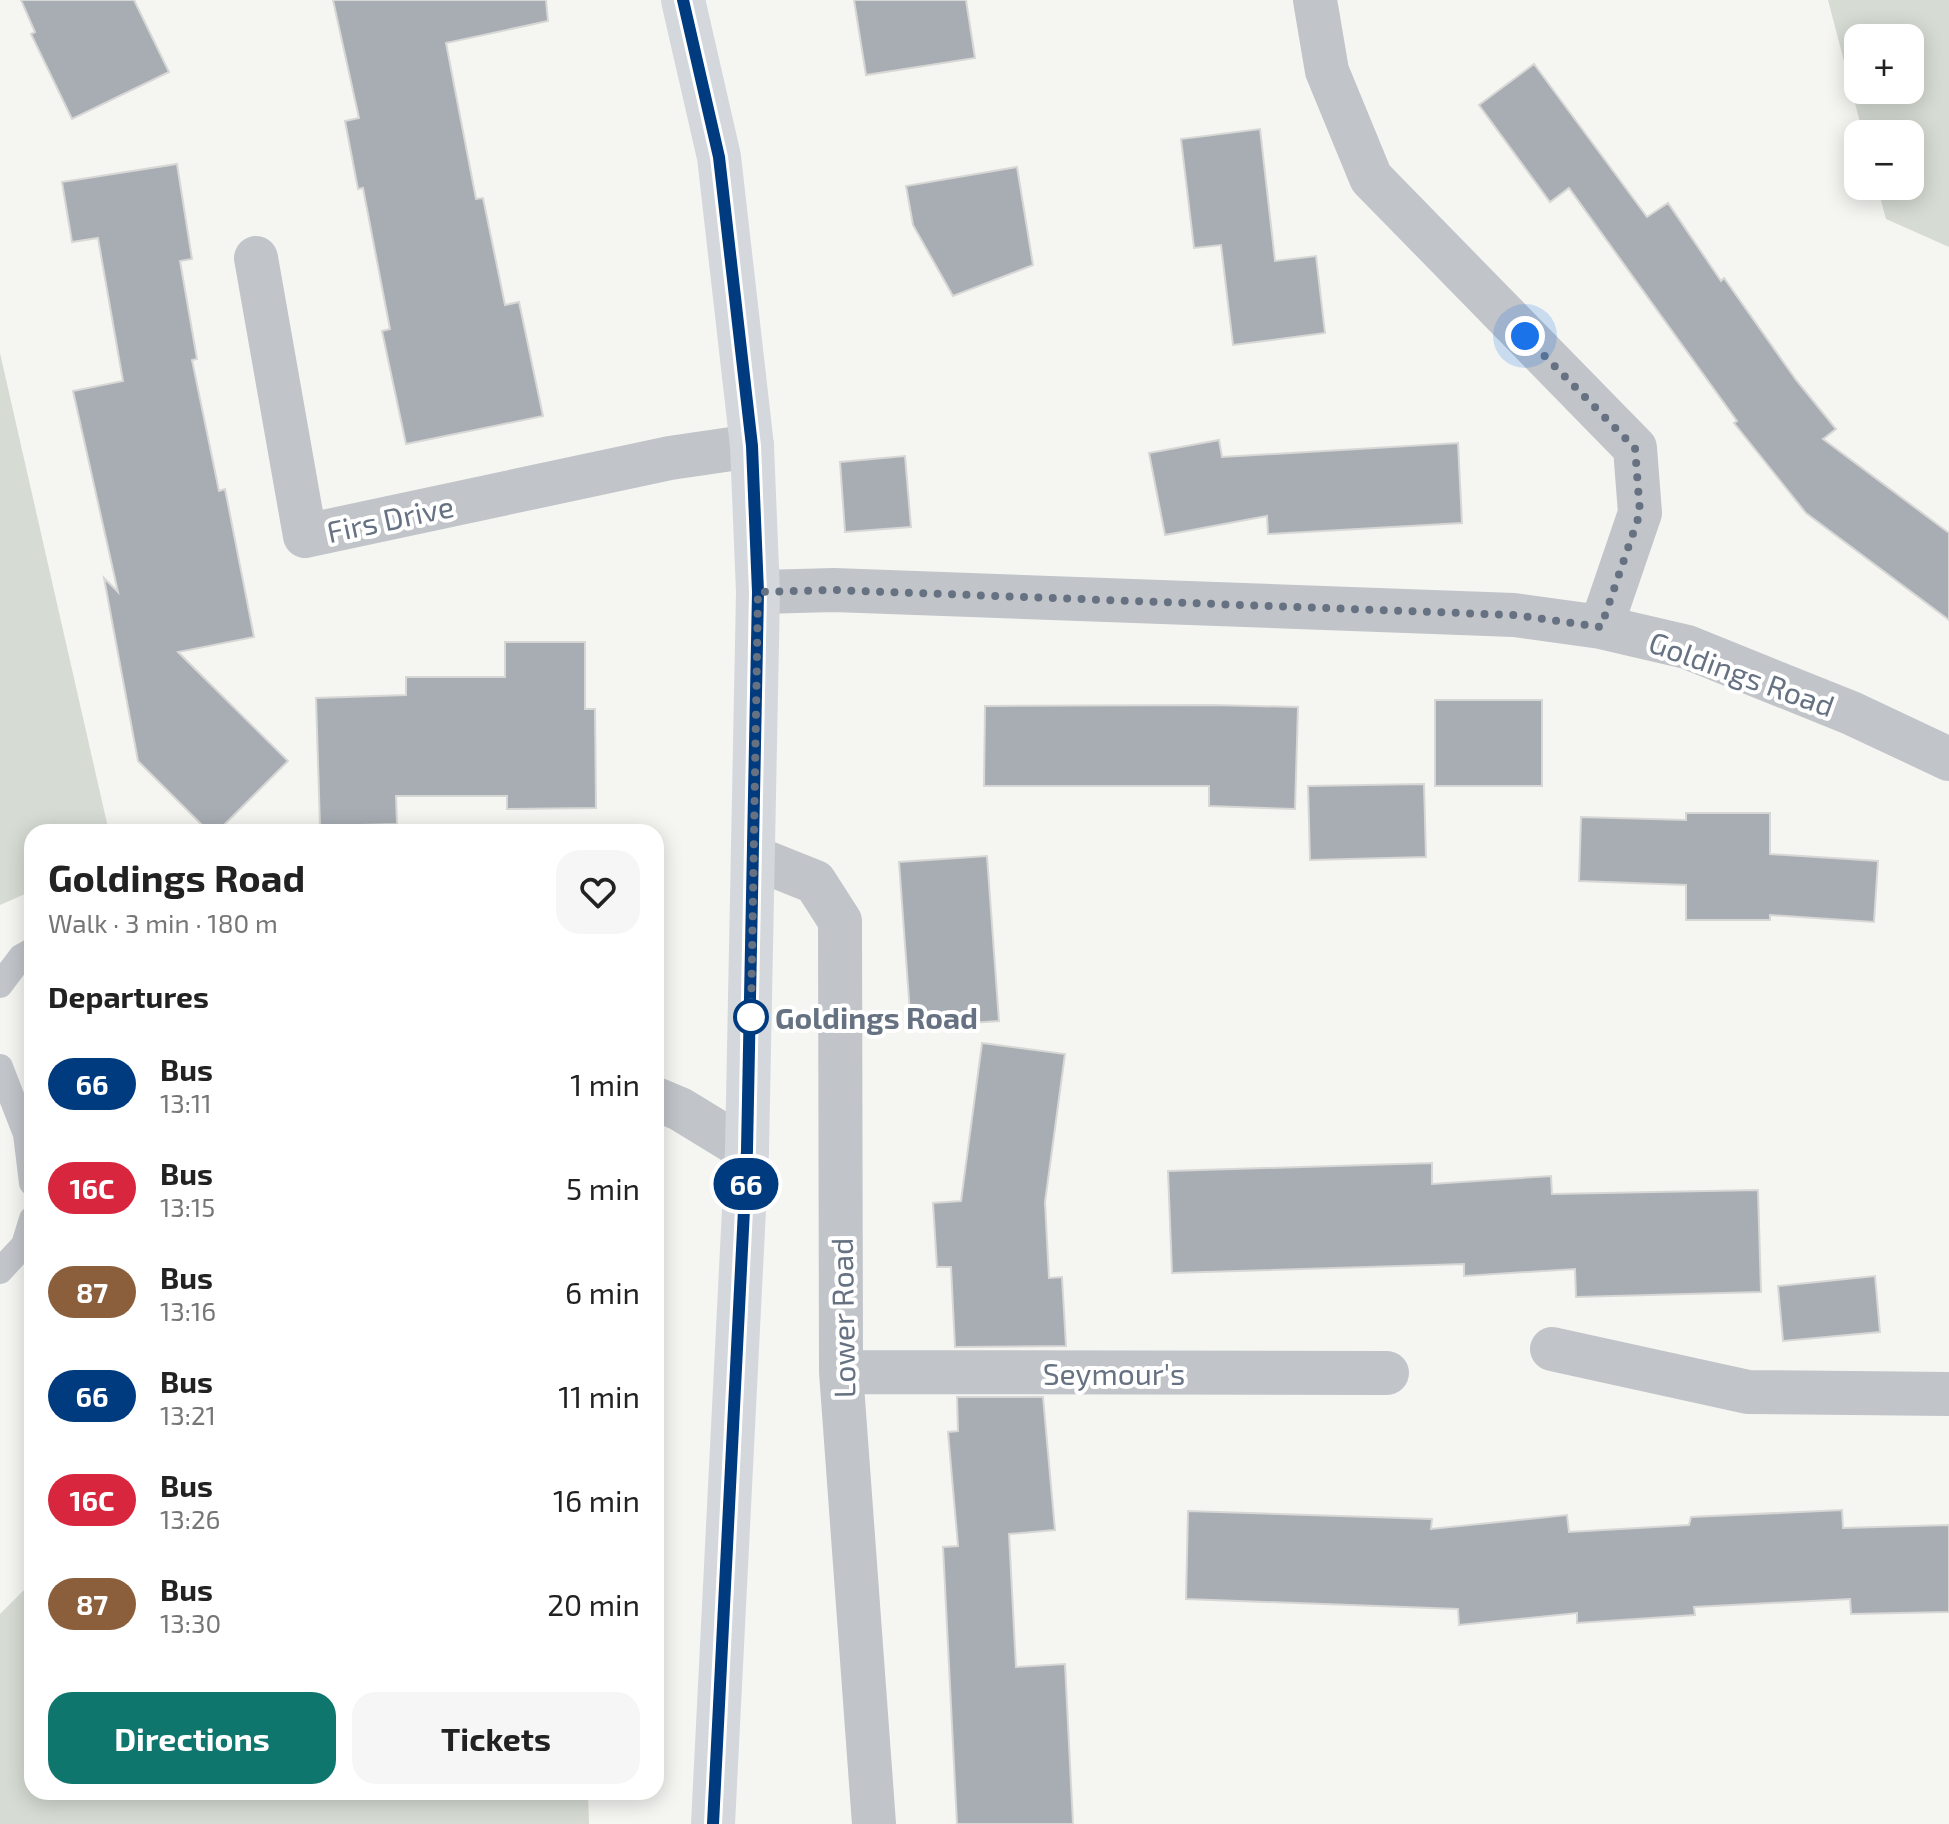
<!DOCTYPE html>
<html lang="en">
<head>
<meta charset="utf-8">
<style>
  body { margin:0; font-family:"Exo 2",sans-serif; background:#f6f6f6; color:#222; height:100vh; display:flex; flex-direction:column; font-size:30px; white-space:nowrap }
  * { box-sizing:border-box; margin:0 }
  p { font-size:26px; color:#767676 }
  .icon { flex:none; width:44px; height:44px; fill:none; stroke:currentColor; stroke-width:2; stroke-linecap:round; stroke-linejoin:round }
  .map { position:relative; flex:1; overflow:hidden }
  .drawer { position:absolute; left:24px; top:824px; width:640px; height:976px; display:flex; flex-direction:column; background:#fff; border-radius:24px; box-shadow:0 4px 20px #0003 }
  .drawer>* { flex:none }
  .badge { padding:0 16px; border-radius:26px; font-size:28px; line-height:52px }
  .fabs { position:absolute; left:1844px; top:24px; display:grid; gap:16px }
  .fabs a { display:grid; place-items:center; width:80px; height:80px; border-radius:16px; background:#fff; box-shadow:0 4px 20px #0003; font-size:40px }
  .you { position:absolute; width:40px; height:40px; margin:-20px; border:6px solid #fff; border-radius:50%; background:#1a73e8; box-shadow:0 0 0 12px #1a73e833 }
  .map>.badge { position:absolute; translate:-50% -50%; box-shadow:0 0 0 4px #fff }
  h2 { padding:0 24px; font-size:30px; line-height:72px }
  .round { display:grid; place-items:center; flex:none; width:84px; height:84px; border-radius:24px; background:#f6f6f6 }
  .head { display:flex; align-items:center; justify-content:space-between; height:136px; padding:0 24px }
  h1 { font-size:38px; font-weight:700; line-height:60px }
  .cta { display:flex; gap:16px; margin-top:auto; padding:16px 24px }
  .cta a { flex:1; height:92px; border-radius:24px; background:#0f766e; color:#fff; font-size:32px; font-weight:700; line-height:92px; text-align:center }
  .cta a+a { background:#f6f6f6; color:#222 }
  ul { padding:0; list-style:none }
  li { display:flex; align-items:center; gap:24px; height:104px; padding:0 24px }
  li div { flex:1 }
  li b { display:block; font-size:30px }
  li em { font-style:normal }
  li .badge { min-width:88px; font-weight:700; text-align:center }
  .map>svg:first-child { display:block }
  .green { fill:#d6dcd4; fill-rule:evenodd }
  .building { fill:#a8adb4; stroke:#d7d7d5; stroke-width:2 }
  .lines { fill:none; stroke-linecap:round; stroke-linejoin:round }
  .lane { stroke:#c1c4c8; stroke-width:26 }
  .street { stroke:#c1c4c8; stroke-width:44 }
  .primary { stroke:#d4d8dc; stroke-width:44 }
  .line-casing { stroke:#fff; stroke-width:18 }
  .line { stroke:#003b80; stroke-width:12 }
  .walk { stroke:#667282; stroke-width:8; stroke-dasharray:0 14.4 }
  .stop-dot { fill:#fff; stroke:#003b80; stroke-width:4 }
  .labels { text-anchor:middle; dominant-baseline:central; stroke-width:8; stroke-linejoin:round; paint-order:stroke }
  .street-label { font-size:30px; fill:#667282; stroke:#fff }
  .stop-label { font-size:30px; font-weight:bold; fill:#667282; stroke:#fff; text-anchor:start }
</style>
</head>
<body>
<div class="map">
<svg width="1949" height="1824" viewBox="0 0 1949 1824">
  <rect width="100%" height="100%" fill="#f5f6f2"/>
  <path class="green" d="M1828 0H1949V247L1886 219 1877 186H1910V134H1863ZM1858 38H1910V90H1858Z
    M0 353 109 832H32V891L0 905Z
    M32 1582V1792H588L589 1824H0V1614Z"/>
  <path class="building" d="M21 0H134L169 72 72 119 31 34 35 32Z
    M333 0H546L548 21 446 43 476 199 483 198 505 305 519 302 543 416 406 444 382 331 390 329 363 188 358 189 345 121 359 118Z
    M854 0H966L975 58 866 75Z
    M1534 64 1647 217 1668 203 1721 281 1724 278 1796 380 1836 429 1823 439 1949 533V620L1806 513 1734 423 1737 421 1569 188 1550 202 1479 105Z
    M1260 129 1275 261 1316 256 1325 333 1233 345 1221 245 1194 248 1181 139Z
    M177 164 192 259 180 261 197 359 192 360 219 491 225 489 254 637 178 652 288 761 217 832H209L138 761 104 578 118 592 73 391 123 381 98 238 72 242 62 182Z
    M1017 167 1033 265 953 296 913 225 906 186Z
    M1219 440 1222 457 1458 443 1462 523 1268 534 1267 516 1165 535 1149 453Z
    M905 456 911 527 845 532 840 462Z
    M505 642H585V709H595L596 808 507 809V796H396L397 824 320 826 316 698 406 695V677H505Z
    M1435 700H1542V786H1435Z
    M1212 705 1298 707 1295 809 1209 806V786H984L985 706Z
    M1424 784 1426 857 1310 860 1308 786Z
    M1686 813H1770V854L1878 861 1874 922 1770 915V920H1686V885L1579 881 1581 817 1686 820Z
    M987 856 999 1021 911 1027 899 862Z
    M982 1043 1065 1054 1045 1202 1049 1278 1062 1277 1066 1346 955 1347 951 1267H937L933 1203 961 1201Z
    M1432 1163V1184L1551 1176 1552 1194 1758 1190 1761 1292 1576 1297 1575 1269 1464 1276V1264L1172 1273 1168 1171Z
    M1875 1276 1880 1332 1783 1341 1778 1286Z
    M957 1397H1043L1055 1530 1009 1534 1016 1667 1065 1664 1073 1824H957L943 1547 958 1546 948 1432 958 1431Z
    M1842 1510 1843 1528 1949 1525V1612L1851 1614 1850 1599 1694 1607 1695 1615 1577 1623V1613L1459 1625 1458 1609 1186 1599 1188 1511 1432 1519 1431 1529 1567 1515 1569 1532 1689 1525 1691 1517Z"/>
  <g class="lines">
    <path class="lane" d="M0 985 21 957 32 951
      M0 1067 26 1134 32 1183
      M0 1271 24 1245 32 1219"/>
    <path class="street" d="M1315 0 1327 71 1371 178 1635 448 1640 513 1601 627
      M256 258 305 536 670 458 752 446
      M758 592 834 590 1514 615 1601 627 1687 647 1851 713 1949 759
      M755 858 815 882 840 921 841 1372 874 1824
      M656 1099 680 1109 747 1150
      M1552 1349 1748 1392 1949 1394
      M841 1372 1387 1373"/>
    <path class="primary" d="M683 0 719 157 752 446 758 592 747 1150 713 1824"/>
  </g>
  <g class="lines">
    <defs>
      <path id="line" d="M683 0 719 157 752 446 758 592 747 1150 713 1824"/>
    </defs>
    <use href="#line" class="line-casing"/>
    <use href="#line" class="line"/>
    <path class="walk" d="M751 1017 758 592 834 590 1514 615 1601 627 1640 513 1635 448 1525 336"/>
  </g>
  <circle class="stop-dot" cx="751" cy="1017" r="16"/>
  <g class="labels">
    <g class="street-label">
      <text transform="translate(390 518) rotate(-12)">Firs Drive</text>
      <text transform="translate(1742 673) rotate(20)">Goldings Road</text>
      <text transform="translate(842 1318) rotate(-91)">Lower Road</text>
      <text x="1114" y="1373">Seymour's</text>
    </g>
    <g class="stop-label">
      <text x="775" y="1017">Goldings Road</text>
    </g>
  </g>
</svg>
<div class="fabs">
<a>+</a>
<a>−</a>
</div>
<div class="you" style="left:1525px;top:336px"></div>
<b class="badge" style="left:746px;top:1184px;background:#003b80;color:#fff">66</b>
<section class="drawer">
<div class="head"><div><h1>Goldings Road</h1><p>Walk · 3 min · 180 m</p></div><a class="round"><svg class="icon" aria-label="heart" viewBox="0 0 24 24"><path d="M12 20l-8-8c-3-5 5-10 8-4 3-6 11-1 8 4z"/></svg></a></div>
<h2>Departures</h2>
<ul>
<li><span class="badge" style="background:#003b80;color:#fff">66</span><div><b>Bus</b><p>13:11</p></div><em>1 min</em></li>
<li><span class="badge" style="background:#d7263d;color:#fff">16C</span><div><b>Bus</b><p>13:15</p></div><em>5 min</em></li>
<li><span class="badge" style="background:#8b5e3c;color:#fff">87</span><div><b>Bus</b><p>13:16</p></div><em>6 min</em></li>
<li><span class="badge" style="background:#003b80;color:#fff">66</span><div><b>Bus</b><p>13:21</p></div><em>11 min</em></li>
<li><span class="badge" style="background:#d7263d;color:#fff">16C</span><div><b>Bus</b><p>13:26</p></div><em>16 min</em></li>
<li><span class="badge" style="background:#8b5e3c;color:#fff">87</span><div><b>Bus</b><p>13:30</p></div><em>20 min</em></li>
</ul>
<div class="cta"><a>Directions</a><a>Tickets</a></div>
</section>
</div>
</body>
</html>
